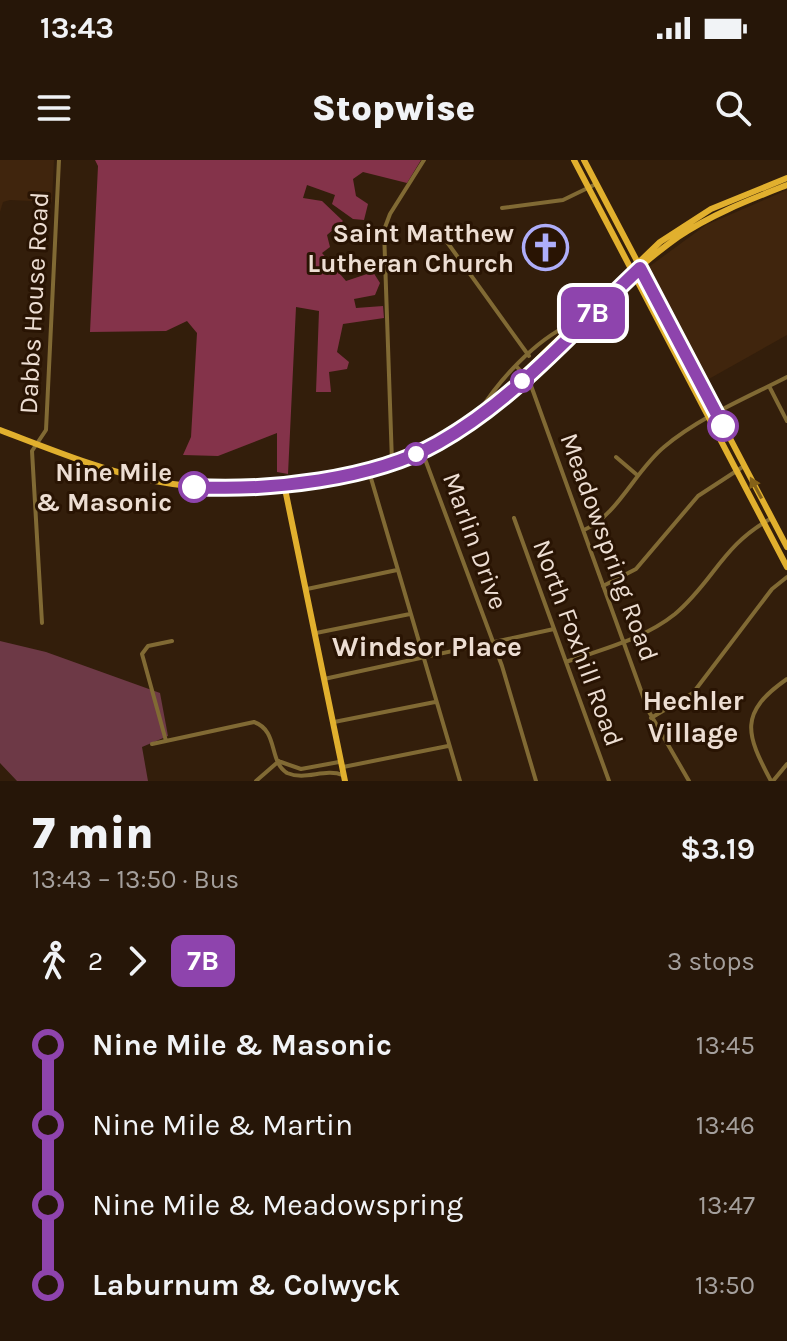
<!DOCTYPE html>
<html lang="en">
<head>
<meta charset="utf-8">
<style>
  body { margin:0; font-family:Karla,sans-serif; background:#322316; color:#f1f3f6; height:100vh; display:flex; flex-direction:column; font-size:30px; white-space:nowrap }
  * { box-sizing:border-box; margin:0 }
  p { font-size:26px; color:#a49f9c }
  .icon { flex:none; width:44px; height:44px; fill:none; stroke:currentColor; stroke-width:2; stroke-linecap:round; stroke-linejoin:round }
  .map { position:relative; height:621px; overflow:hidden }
  .details { display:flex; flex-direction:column; background:#261608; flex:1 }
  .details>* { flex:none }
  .badge { padding:0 16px; border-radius:12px; font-size:28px; line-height:52px }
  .map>.badge { position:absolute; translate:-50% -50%; box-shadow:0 0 0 4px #fff }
  .legs { display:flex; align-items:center; gap:12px; height:88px; padding:0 32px; font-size:26px }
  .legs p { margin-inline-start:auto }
  .head { display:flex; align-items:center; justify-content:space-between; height:136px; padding:0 32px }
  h1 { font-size:44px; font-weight:800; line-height:60px }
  ul { padding:0 32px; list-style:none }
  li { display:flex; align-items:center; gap:28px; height:80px; font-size:30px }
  li i { display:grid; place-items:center; width:12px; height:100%; margin:0 10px; background:currentColor }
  li i::after { content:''; width:20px; height:20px; margin:-10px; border:6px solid; border-radius:50%; background:#261608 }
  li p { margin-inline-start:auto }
  li:first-child i { background:linear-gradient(#0000 50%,currentColor 0) }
  li:last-child i { background:linear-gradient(currentColor 50%,#0000 0) }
  .status { display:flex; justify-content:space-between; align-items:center; height:56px; padding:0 40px; background:#261608; direction:ltr }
  .status svg { height:22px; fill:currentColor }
  header { display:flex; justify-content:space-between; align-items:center; height:104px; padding:0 32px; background:#261608; font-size:36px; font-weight:800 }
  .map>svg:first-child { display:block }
  .built { fill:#40250d }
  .green { fill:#6d3946 }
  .forest { fill:#84334a }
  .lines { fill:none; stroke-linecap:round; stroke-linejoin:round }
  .minor { stroke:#816a34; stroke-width:4 }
  .major { stroke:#e1b02e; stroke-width:6 }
  .oneway { fill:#856218 }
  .line-1-casing { stroke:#fff; stroke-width:18 }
  .line-1 { stroke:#8e44ad; stroke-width:12 }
  .stop-1-dot { fill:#fff; stroke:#8e44ad; stroke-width:4 }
  .labels { text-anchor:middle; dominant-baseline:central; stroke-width:6; stroke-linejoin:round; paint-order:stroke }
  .poi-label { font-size:26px; font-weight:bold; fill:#edded3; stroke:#291403; text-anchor:end }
  .street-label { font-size:26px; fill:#edded3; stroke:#291403 }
  .stop-label { font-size:26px; font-weight:bold; fill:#edded3; stroke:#291403; text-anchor:end }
  .neighbourhood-label { font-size:28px; font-weight:bold; fill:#edded3; stroke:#291403 }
</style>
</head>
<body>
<div class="status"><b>13:43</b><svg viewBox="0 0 49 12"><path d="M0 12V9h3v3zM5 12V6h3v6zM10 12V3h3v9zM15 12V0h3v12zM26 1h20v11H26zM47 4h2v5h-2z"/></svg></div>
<header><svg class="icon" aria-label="menu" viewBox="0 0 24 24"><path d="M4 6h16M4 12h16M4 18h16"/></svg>Stopwise<svg class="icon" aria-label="search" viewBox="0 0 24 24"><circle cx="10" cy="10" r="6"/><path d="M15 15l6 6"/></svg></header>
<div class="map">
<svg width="787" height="621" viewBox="0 0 787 621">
  <rect width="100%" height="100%" fill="#331e0b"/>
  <path class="built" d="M0 0H54L52 42 10 40 3 42 0 52Z
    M787 30V175L707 220 646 109 706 65Z"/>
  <path class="green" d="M0 481 46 492 160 533 168 576 142 587 148 621H17L0 603Z"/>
  <path class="forest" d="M95 0H421L407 23 363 12 353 19 356 36 368 44 364 60 353 59 332 44 335 35 307 25 303 38 322 41 343 61 327 75 330 87 322 93 346 121 373 112 380 123 375 135 354 139 356 148 383 146 384 158 343 164 337 192 349 202 347 209 329 212 331 232H316L319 151 296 147 288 314 277 312V273L218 296 183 295 191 277 197 173 187 161 166 171 90 172 98 6Z"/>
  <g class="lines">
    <path class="minor" d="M502 48 563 40 596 24
      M447 82 529 196
      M517 207 529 220 648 550 689 621
      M769 226 787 261
      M478 254C498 221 535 180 571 164
      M422 291 502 506 536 621
      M616 297 636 314
      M392 302 384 70 390 54 424 0
      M368 308 460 621
      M514 358 609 621
      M584 370C617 356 635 311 664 287 700 257 746 238 787 217
      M603 426 636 409 698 336 744 306
      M307 429 397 410
      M42 463 32 291 46 270 59 0
      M316 473 410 454
      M566 502C603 489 644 479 675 454 714 421 722 385 772 358
      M324 519 554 469
      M651 558 693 533 772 429 787 417
      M334 562 435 542
      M166 581 142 494 148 486 172 481
      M152 584 254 562C279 571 268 601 287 613 306 621 324 608 343 615
      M281 602 301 609 339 602
      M343 607 448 586
      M256 621 279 601
      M771 621C746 574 738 553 787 519
      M773 621 787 604"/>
    <path class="major" d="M574 0 787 407
      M584 0 787 387
      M493 242 660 82 711 49 787 18
      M0 270C50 289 103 311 155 321 275 344 417 315 508 233 565 183 616 121 678 77 712 54 749 40 787 25
      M284 324 345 621"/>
  </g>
  <defs><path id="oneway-solid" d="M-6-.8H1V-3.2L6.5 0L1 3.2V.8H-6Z" transform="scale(2)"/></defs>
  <use class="oneway" href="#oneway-solid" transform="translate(756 328) rotate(-118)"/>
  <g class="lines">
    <defs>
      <path id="line-1" d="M194 327C268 331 373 320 438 283 515 240 576 168 640 108L723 266"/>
    </defs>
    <use href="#line-1" class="line-1-casing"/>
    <use href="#line-1" class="line-1"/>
  </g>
  <defs>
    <symbol id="church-ring" viewBox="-11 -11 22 22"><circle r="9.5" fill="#291403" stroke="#aeaefa" stroke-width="1.5"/><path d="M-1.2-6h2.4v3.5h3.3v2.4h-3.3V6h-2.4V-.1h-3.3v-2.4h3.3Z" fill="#aeaefa"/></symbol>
  </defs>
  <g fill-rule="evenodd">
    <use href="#church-ring" x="520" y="62" width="51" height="51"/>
  </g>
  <g class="stop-1-dot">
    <circle cx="522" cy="221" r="10"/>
    <circle cx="723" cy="266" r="14"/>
    <circle cx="416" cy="294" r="10"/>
    <circle cx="194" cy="327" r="14"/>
  </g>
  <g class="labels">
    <g class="poi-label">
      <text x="514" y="73">Saint Matthew<tspan x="514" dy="30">Lutheran Church</tspan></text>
    </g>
    <g class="street-label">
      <text transform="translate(34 143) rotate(-87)">Dabbs House Road</text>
      <text transform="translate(475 381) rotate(70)">Marlin Drive</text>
      <text transform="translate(609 387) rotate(70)">Meadowspring Road</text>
      <text transform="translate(578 483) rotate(70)">North Foxhill Road</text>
    </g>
    <g class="stop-label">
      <text x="172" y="312">Nine Mile<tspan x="172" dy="30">&amp; Masonic</tspan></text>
    </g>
    <g class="neighbourhood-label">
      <text x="427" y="486">Windsor Place</text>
      <text x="693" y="540">Hechler<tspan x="693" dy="32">Village</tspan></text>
    </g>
  </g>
</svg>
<b class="badge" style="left:593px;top:153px;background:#8e44ad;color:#fff">7B</b>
</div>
<section class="details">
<div class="head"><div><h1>7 min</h1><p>13:43 – 13:50 · Bus</p></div><b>$3.19</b></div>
<div class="legs"><svg class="icon" aria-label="walk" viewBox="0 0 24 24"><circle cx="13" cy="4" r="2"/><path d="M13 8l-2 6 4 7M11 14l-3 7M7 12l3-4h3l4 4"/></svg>2<svg class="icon" aria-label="forward" viewBox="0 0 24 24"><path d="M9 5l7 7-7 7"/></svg><b class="badge" style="background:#8e44ad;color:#fff">7B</b><p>3 stops</p></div>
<ul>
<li><i style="color:#8e44ad"></i><b>Nine Mile &amp; Masonic</b><p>13:45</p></li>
<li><i style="color:#8e44ad"></i><span>Nine Mile &amp; Martin</span><p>13:46</p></li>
<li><i style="color:#8e44ad"></i><span>Nine Mile &amp; Meadowspring</span><p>13:47</p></li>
<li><i style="color:#8e44ad"></i><b>Laburnum &amp; Colwyck</b><p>13:50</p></li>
</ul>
</section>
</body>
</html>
